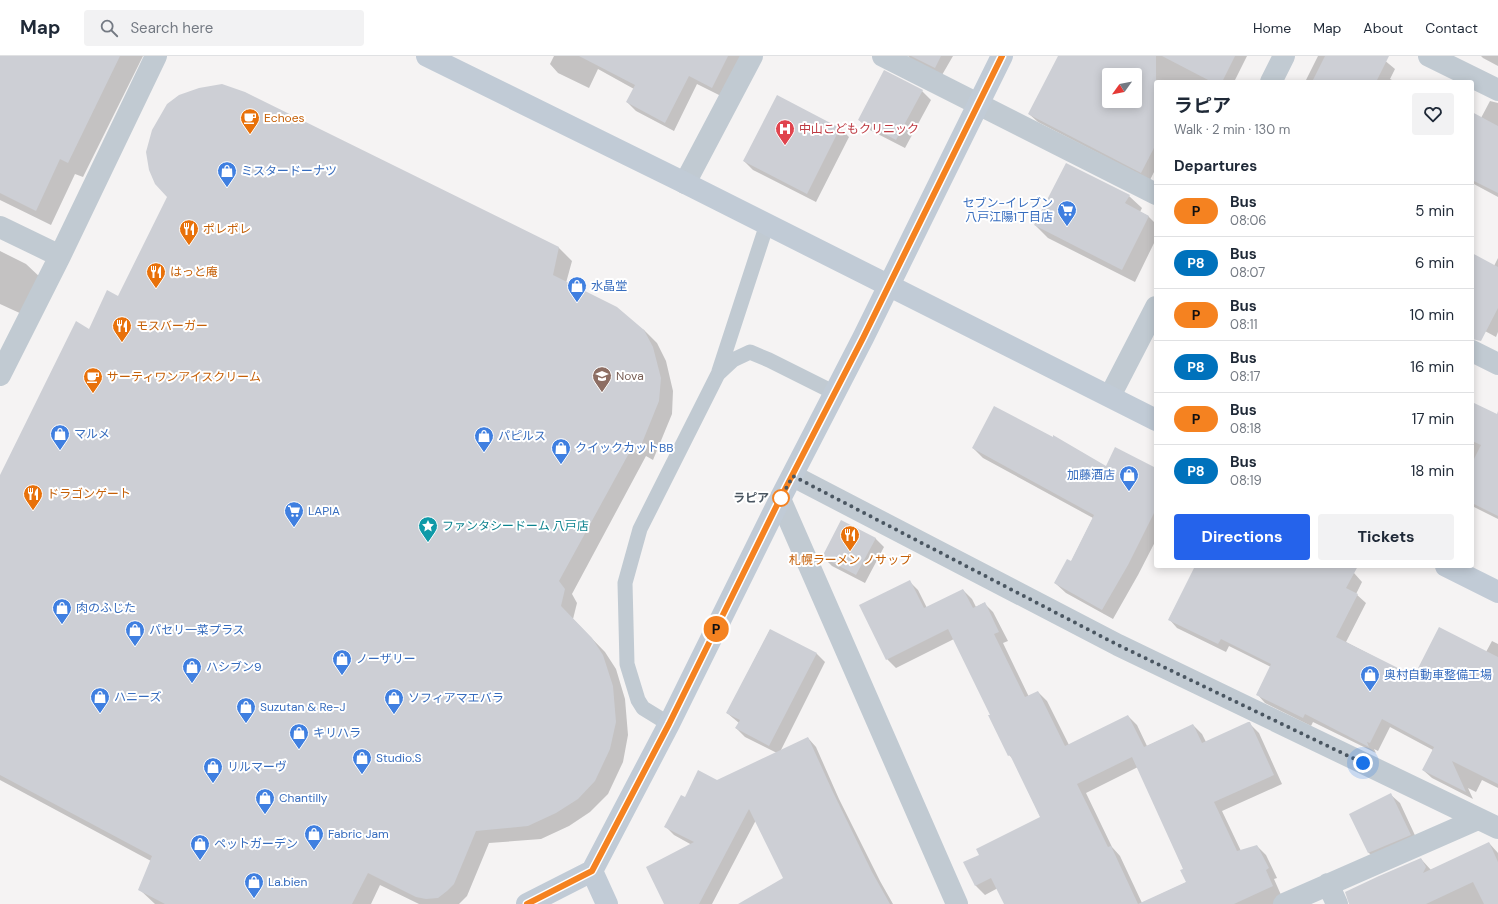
<!DOCTYPE html>
<html lang="en">
<head>
<meta charset="utf-8">
<style>
  body { margin:0; font-family:"DM Sans","Noto Sans JP",sans-serif; background:#f2f2f3; color:#1f2937; height:100vh; display:flex; flex-direction:column; font-size:15px; white-space:nowrap }
  * { box-sizing:border-box; margin:0 }
  p { font-size:13px; color:#747a83 }
  .icon { flex:none; width:22px; height:22px; fill:none; stroke:currentColor; stroke-width:2; stroke-linecap:round; stroke-linejoin:round }
  .map { position:relative; flex:1; overflow:hidden }
  .panel { position:absolute; left:1154px; top:24px; width:320px; height:488px; display:flex; flex-direction:column; background:#fff; border-radius:4px; box-shadow:0 2px 10px #0003 }
  .panel>* { flex:none }
  .badge { padding:0 8px; border-radius:13px; font-size:14px; line-height:26px }
  .needle { width:26px; rotate:237deg }
  .fabs { position:absolute; left:1102px; top:12px; display:grid; gap:8px }
  .fabs a { display:grid; place-items:center; width:40px; height:40px; border-radius:4px; background:#fff; box-shadow:0 2px 10px #0003; font-size:20px }
  .you { position:absolute; width:20px; height:20px; margin:-10px; border:3px solid #fff; border-radius:50%; background:#1a73e8; box-shadow:0 0 0 6px #1a73e833 }
  .map>.badge { position:absolute; translate:-50% -50%; box-shadow:0 0 0 2px #fff }
  h2 { padding:0 20px; font-size:15px; line-height:36px }
  .round { display:grid; place-items:center; flex:none; width:42px; height:42px; border-radius:4px; background:#f2f2f3 }
  .head { display:flex; align-items:center; justify-content:space-between; height:68px; padding:0 20px }
  h1 { font-size:19px; font-weight:700; line-height:30px }
  .cta { display:flex; gap:8px; margin-top:auto; padding:8px 20px }
  .cta a { flex:1; height:46px; border-radius:4px; background:#2563eb; color:#fff; font-size:16px; font-weight:700; line-height:46px; text-align:center }
  .cta a+a { background:#f2f2f3; color:#1f2937 }
  ul { padding:0; list-style:none }
  li { display:flex; align-items:center; gap:12px; height:52px; padding:0 20px; border-top:1px solid #e0e1e3 }
  li div { flex:1 }
  li b { display:block; font-size:15px }
  li em { font-style:normal }
  li .badge { min-width:44px; font-weight:700; text-align:center }
  header { display:flex; align-items:center; gap:24px; box-sizing:border-box; height:56px; padding:0 20px; background:#fff; border-bottom:1px solid #e0e1e3 }
  header strong { font-size:19px }
  nav { display:flex; gap:22px; margin-inline-start:auto; font-size:14px }
  .search { width:280px; height:36px; background:#f2f2f3; display:flex; align-items:center; gap:10px; box-sizing:border-box; padding:0 14px; border-radius:4px; color:#747a83; font-size:15px }
  .map>svg:first-child { display:block }
  .shadow { fill:#0003; fill-rule:evenodd }
  .building { fill:#cdcfd5; fill-rule:evenodd }
  .lines { fill:none; stroke-linecap:round; stroke-linejoin:round }
  .lane { stroke:#c1cad2; stroke-width:15 }
  .street { stroke:#c1cad2; stroke-width:22 }
  .secondary { stroke:#c1cbd6; stroke-width:22 }
  .line-casing { stroke:#fff; stroke-width:9 }
  .line { stroke:#f58220; stroke-width:6 }
  .walk { stroke:#4a5661; stroke-width:4; stroke-dasharray:0 7.2 }
  .stop-dot { fill:#fff; stroke:#f58220; stroke-width:2 }
  .labels { text-anchor:middle; dominant-baseline:central; stroke-width:4; stroke-linejoin:round; paint-order:stroke }
  .food-label { font-size:12px; fill:#c56008; stroke:#fff; text-anchor:start }
  .health-label { font-size:12px; fill:#be3a42; stroke:#fff; text-anchor:start }
  .shop-label { font-size:12px; fill:#366cbe; stroke:#fff; text-anchor:start }
  .education-label { font-size:12px; fill:#785e54; stroke:#fff; text-anchor:start }
  .stop-label { font-size:12px; font-weight:bold; fill:#4a5661; stroke:#fff; text-anchor:end }
  .culture-label { font-size:12px; fill:#0d838f; stroke:#fff; text-anchor:start }
</style>
</head>
<body>
<header>
<strong>Map</strong>
<div class="search"><svg class="icon" aria-label="search" viewBox="0 0 24 24"><circle cx="10" cy="10" r="6"/><path d="M15 15l6 6"/></svg>Search here</div>
<nav><a>Home</a><a>Map</a><a>About</a><a>Contact</a></nav>
</header>
<div class="map">
<svg width="1498" height="848" viewBox="0 0 1498 848">
  <rect width="100%" height="100%" fill="#f5f3f3"/>
  <path class="shadow" d="M0 0H143L83 121 75 118 51 169 0 144Z
    M554 0H741L721 40 697 28 674 75 636 55 627 46 634 33 598 13 589 32 558 17 550 8Z
    M908 0H953L942 19 911 3Z
    M1059 0H1247L1234 26H1206L1201 24 1200 26H1156V112L1150 124 1038 66 1029 58ZM1109 19H1135V45H1109Z
    M1318 0H1384L1383 3 1395 13 1390 23 1396 26H1305Z
    M1481 0H1498V10L1483 2Z
    M922 35 931 44 905 92 868 73 859 64Z
    M244 37 559 192 572 205 566 227 644 274 657 287 666 305 673 335 672 358 653 404 646 400 572 538 577 547 573 563 605 596 616 613 625 643 628 679 623 706 608 738 590 756 569 770 541 783 489 787 467 840 459 848H419L380 829 371 848H155L139 833 151 805 0 724V421L89 274 118 242Z
    M1490 45 1498 47V141L1472 127V57L1481 62Z
    M840 72 849 81 816 146 753 114 744 105Z
    M1129 140 1142 152 1140 156 1148 160 1156 168V183L1135 226 1048 182 1035 169Z
    M0 195 26 208 42 223 24 259 0 248Z
    M1472 198 1494 210 1498 202V276L1496 281 1472 268Z
    M1472 347 1498 360V463L1472 450Z
    M973 392 1106 411 1156 413V484L1138 519 1113 563 1066 537 1055 527 1071 506 1093 462 983 402Z
    M875 482 884 491 865 527 832 510 823 501Z
    M1196 510H1339L1354 517 1362 526 1356 538 1366 547 1346 586 1415 622 1486 596 1492 585 1498 588V732L1482 724 1476 736 1468 732 1473 743 1432 722 1423 714 1433 694 1390 671 1378 695 1374 693 1376 697 1313 666 1311 670 1265 647 1257 638 1271 611 1229 590 1226 596 1177 572 1169 563Z
    M909 525 918 534 927 552 963 534 972 543 976 551 984 547 993 556 1008 585 1003 587 1029 641 1038 636 1047 645 1069 689 1128 660 1137 669 1147 690 1193 669 1202 678 1206 686 1249 667 1259 677 1282 728 1222 755 1241 795 1257 790 1266 799 1277 822 1274 823 1285 848H1005L998 832 985 839 976 830 965 807 981 799 1041 762 1013 703 1009 699 992 659 954 583 896 612 887 603ZM1138 711 1184 814 1187 826 1142 847 1120 800 1112 791 1086 737Z
    M770 574 817 598 825 606 780 696 808 682 816 691 839 743 880 825 893 848H740L785 822 756 764 712 848H665L692 789 674 779 666 771 686 742 717 725 777 697 745 681 736 672 739 667 727 657Z
    M1391 739 1400 747 1419 788 1378 806 1369 797 1351 758Z
    M1489 787 1498 797V848H1350L1421 803 1431 814Z"/>
  <path class="building" d="M0 0H120L68 107 60 103 36 155 0 137Z
    M579 0H728L712 32 689 20 665 67 626 46 635 29Z
    M911 0H941L935 12Z
    M1058 0H1156V88L1141 117 1028 58ZM1109 19H1135V45H1109Z
    M1162 0H1235L1222 26H1212Z
    M1325 0H1389L1376 26H1312Z
    M884 14 923 34 896 84 858 64Z
    M222 28 245 36 559 191 553 219 617 251 644 274 653 291 661 322 659 345 640 392 634 388 559 525 565 533 561 550 592 582 603 599 613 630 616 666 610 693 595 725 578 743 556 757 528 770 476 775 454 828 447 835 438 842 426 843 416 841 368 817 352 848H165L138 834 152 800 0 719V419L76 265 89 273 107 234 118 240 167 141 155 128 149 114 146 96 152 74 167 48 179 39 199 32Z
    M777 39 840 72 807 138 743 105Z
    M1472 56 1498 70V137L1472 124Z
    M1066 107 1130 139 1125 147 1149 160 1122 214 1034 169Z
    M1472 197 1498 211V252L1481 285 1472 283Z
    M1472 346 1497 358 1498 355V460L1472 447V407L1481 389 1472 385Z
    M994 350 1053 381V379L1106 410 1115 391 1156 412V453L1128 509 1102 554 1054 527 1067 503 1071 505 1094 459 972 392Z
    M841 464 876 482 856 519 822 501Z
    M1195 510H1358L1346 532 1358 538 1336 581 1414 620 1439 571 1498 601V728L1452 705 1466 736 1422 714 1434 691 1382 663 1370 687 1367 686 1369 691 1305 658 1303 662 1256 639 1271 608 1221 583 1218 588 1168 564Z
    M910 524 924 552 963 533 973 552 985 546 999 576 994 578 1025 641 1038 635 1065 690 1128 659 1144 691 1193 668 1202 687 1248 666H1250L1274 719 1214 746 1237 795 1257 789 1269 812 1266 814 1273 830 1234 848H1004L991 822 975 830 963 806 979 799 976 793 1040 761 1010 699 1008 700 988 659H990L948 573 886 604 859 549ZM1132 701 1183 813 1180 814 1186 826 1138 848 1111 790 1108 791 1077 728Z
    M770 573 817 597 769 690 735 672 740 664 726 657Z
    M808 681 832 734 872 816 890 848H738L783 822 749 753 699 848H664L646 811 694 786 664 771 681 739 685 741 698 714 717 724Z
    M1391 737 1411 779 1368 797 1349 758Z
    M1489 786 1498 806V848H1484L1473 826 1426 848H1349L1345 836 1379 820 1421 802 1426 811 1423 817Z"/>
  <g class="lines">
    <path class="lane" d="M719 315 767 168
      M669 668 643 652 638 644 627 608 625 527 640 473 718 318 733 304 750 296 769 304 835 337"/>
    <path class="street" d="M883 0 1156 138
      M1429 0 1498 34
      M1271 26 1284 0
      M685 127 752 0
      M0 171 60 200
      M1472 295 1498 308
      M0 319 60 200 156 0
      M1110 340 1156 251
      M793 420 1118 589 1498 772
      M780 443 957 848
      M1328 828 1337 848
      M1284 848 1478 763"/>
    <path class="secondary" d="M427 0 685 127 1156 364
      M1446 510 1498 536
      M592 815 607 848
      M527 848 592 815 669 668 780 443 863 282 1002 0"/>
  </g>
  <g class="lines">
    <defs>
      <path id="line" d="M527 848 592 815 669 668 780 443 863 282 1002 0"/>
    </defs>
    <use href="#line" class="line-casing"/>
    <use href="#line" class="line"/>
    <path class="walk" d="M781 442 780 443 793 420 1118 589 1363 707"/>
  </g>
  <defs>
    <symbol id="cafe-pin" viewBox="-11 -11 22 30"><path d="M0 17L-7.5 6A9.5 9.5 0 1 1 7.5 6Z" fill="#e8710a" stroke="#fff"/><path d="M-5.5-4.5H6V0H3Q3 3.5 0 3.5H-2.5Q-5.5 3.5-5.5 0ZM3-3.2v2h1.7v-2ZM-6 4.5H4V6H-6Z" fill="#fff"/></symbol>
    <symbol id="hospital-pin" viewBox="-11 -11 22 30"><path d="M0 17L-7.5 6A9.5 9.5 0 1 1 7.5 6Z" fill="#e0444e" stroke="#fff"/><path d="M-5-5h3v3.5h4V-5h3V5h-3V1.5h-4V5h-3Z" fill="#fff"/></symbol>
    <symbol id="shop-pin" viewBox="-11 -11 22 30"><path d="M0 17L-7.5 6A9.5 9.5 0 1 1 7.5 6Z" fill="#3f7fe0" stroke="#fff"/><path d="M-5-2.5h2.3a2.7 3.5 0 0 1 5.4 0H5L5.5 6h-11ZM-1.5-2.5h3a1.5 2.3 0 0 0-3 0Z" fill="#fff"/></symbol>
    <symbol id="supermarket-pin" viewBox="-11 -11 22 30"><path d="M0 17L-7.5 6A9.5 9.5 0 1 1 7.5 6Z" fill="#3f7fe0" stroke="#fff"/><path d="M-6-5.5h2.5l.6 2H6L4.5 2H-2.5L-4.4-4H-6ZM-1.5 3.2a1.3 1.3 0 1 0 .1 0ZM3 3.2a1.3 1.3 0 1 0 .1 0Z" fill="#fff"/></symbol>
    <symbol id="restaurant-pin" viewBox="-11 -11 22 30"><path d="M0 17L-7.5 6A9.5 9.5 0 1 1 7.5 6Z" fill="#e8710a" stroke="#fff"/><path d="M-5-6h1v4h1v-4h1v4h1v-4h1v5L-1.5 .5V6h-2V.5L-5-1ZM5-6V6H3V1.5H1.5Q1.5-4 5-6Z" fill="#fff"/></symbol>
    <symbol id="school-pin" viewBox="-11 -11 22 30"><path d="M0 17L-7.5 6A9.5 9.5 0 1 1 7.5 6Z" fill="#8d6e63" stroke="#fff"/><path d="M0-5L7-2L0 1L-7-2ZM-4 1L0 2.5L4 1V4Q0 6-4 4Z" fill="#fff"/></symbol>
    <symbol id="sight-pin" viewBox="-11 -11 22 30"><path d="M0 17L-7.5 6A9.5 9.5 0 1 1 7.5 6Z" fill="#0f9aa8" stroke="#fff"/><path d="M0-6L1.8-2.2L6-1.7L2.9 1.2L3.7 5.4L0 3.3L-3.7 5.4L-2.9 1.2L-6-1.7L-1.8-2.2Z" fill="#fff"/></symbol>
  </defs>
  <g fill-rule="evenodd">
    <use href="#cafe-pin" x="239" y="51" width="22" height="30"/>
    <use href="#hospital-pin" x="774" y="62" width="22" height="30"/>
    <use href="#shop-pin" x="216" y="104" width="22" height="30"/>
    <use href="#supermarket-pin" x="1056" y="143" width="22" height="30"/>
    <use href="#restaurant-pin" x="178" y="162" width="22" height="30"/>
    <use href="#restaurant-pin" x="145" y="205" width="22" height="30"/>
    <use href="#shop-pin" x="566" y="219" width="22" height="30"/>
    <use href="#restaurant-pin" x="111" y="259" width="22" height="30"/>
    <use href="#school-pin" x="591" y="309" width="22" height="30"/>
    <use href="#cafe-pin" x="82" y="310" width="22" height="30"/>
    <use href="#shop-pin" x="49" y="367" width="22" height="30"/>
    <use href="#shop-pin" x="473" y="369" width="22" height="30"/>
    <use href="#shop-pin" x="550" y="381" width="22" height="30"/>
    <use href="#shop-pin" x="1118" y="408" width="22" height="30"/>
    <use href="#restaurant-pin" x="22" y="427" width="22" height="30"/>
    <use href="#supermarket-pin" x="283" y="444" width="22" height="30"/>
    <use href="#sight-pin" x="417" y="459" width="22" height="30"/>
    <use href="#restaurant-pin" x="839" y="468" width="22" height="30"/>
    <use href="#shop-pin" x="51" y="541" width="22" height="30"/>
    <use href="#shop-pin" x="124" y="563" width="22" height="30"/>
    <use href="#shop-pin" x="331" y="592" width="22" height="30"/>
    <use href="#shop-pin" x="181" y="600" width="22" height="30"/>
    <use href="#shop-pin" x="1359" y="608" width="22" height="30"/>
    <use href="#shop-pin" x="89" y="630" width="22" height="30"/>
    <use href="#shop-pin" x="383" y="631" width="22" height="30"/>
    <use href="#shop-pin" x="235" y="640" width="22" height="30"/>
    <use href="#shop-pin" x="288" y="666" width="22" height="30"/>
    <use href="#shop-pin" x="351" y="691" width="22" height="30"/>
    <use href="#shop-pin" x="202" y="700" width="22" height="30"/>
    <use href="#shop-pin" x="254" y="731" width="22" height="30"/>
    <use href="#shop-pin" x="303" y="767" width="22" height="30"/>
    <use href="#shop-pin" x="189" y="777" width="22" height="30"/>
    <use href="#shop-pin" x="243" y="815" width="22" height="30"/>
  </g>
  <circle class="stop-dot" cx="781" cy="442" r="8"/>
  <g class="labels">
    <g class="food-label">
      <text x="264" y="62">Echoes</text>
      <text x="203" y="173">ポレポレ</text>
      <text x="170" y="216">はっと庵</text>
      <text x="136" y="270">モスバーガー</text>
      <text x="107" y="321">サーティワンアイスクリーム</text>
      <text x="47" y="438">ドラゴンゲート</text>
      <text x="850" y="504" text-anchor="middle">札幌ラーメン ノサップ</text>
    </g>
    <g class="health-label">
      <text x="799" y="73">中山こどもクリニック</text>
    </g>
    <g class="shop-label">
      <text x="241" y="115">ミスタードーナツ</text>
      <text x="1053" y="147" text-anchor="end">セブン-イレブン<tspan x="1053" dy="14">八戸江陽1丁目店</tspan></text>
      <text x="591" y="230">水晶堂</text>
      <text x="74" y="378">マルメ</text>
      <text x="498" y="380">パピルス</text>
      <text x="575" y="392">クイックカットBB</text>
      <text x="1115" y="419" text-anchor="end">加藤酒店</text>
      <text x="308" y="455">LAPIA</text>
      <text x="76" y="552">肉のふじた</text>
      <text x="149" y="574">パセリ一菜プラス</text>
      <text x="356" y="603">ノーザリー</text>
      <text x="206" y="611">ハシブン9</text>
      <text x="1384" y="619">奥村自動車整備工場</text>
      <text x="114" y="641">ハニーズ</text>
      <text x="408" y="642">ソフィアマエバラ</text>
      <text x="260" y="651">Suzutan &amp; Re-J</text>
      <text x="313" y="677">キリハラ</text>
      <text x="376" y="702">Studio.S</text>
      <text x="227" y="711">リルマーヴ</text>
      <text x="279" y="742">Chantilly</text>
      <text x="328" y="778">Fabric Jam</text>
      <text x="214" y="788">ペットガーデン</text>
      <text x="268" y="826">La.bien</text>
    </g>
    <g class="education-label">
      <text x="616" y="320">Nova</text>
    </g>
    <g class="stop-label">
      <text x="769" y="442">ラピア</text>
    </g>
    <g class="culture-label">
      <text x="442" y="470">ファンタシードーム 八戸店</text>
    </g>
  </g>
</svg>
<div class="fabs">
<a><svg class="needle" viewBox="-14 -14 28 28"><path d="M0-13l5 13h-10z" fill="#e53935"/><path d="M0 13l5-13h-10z" fill="#747a83"/></svg></a>
</div>
<div class="you" style="left:1363px;top:707px"></div>
<b class="badge" style="left:716px;top:573px;background:#f58220;color:#111">P</b>
<section class="panel">
<div class="head"><div><h1>ラピア</h1><p>Walk · 2 min · 130 m</p></div><a class="round"><svg class="icon" aria-label="heart" viewBox="0 0 24 24"><path d="M12 20l-8-8c-3-5 5-10 8-4 3-6 11-1 8 4z"/></svg></a></div>
<h2>Departures</h2>
<ul>
<li><span class="badge" style="background:#f58220;color:#111">P</span><div><b>Bus</b><p>08:06</p></div><em>5 min</em></li>
<li><span class="badge" style="background:#0072bc;color:#fff">P8</span><div><b>Bus</b><p>08:07</p></div><em>6 min</em></li>
<li><span class="badge" style="background:#f58220;color:#111">P</span><div><b>Bus</b><p>08:11</p></div><em>10 min</em></li>
<li><span class="badge" style="background:#0072bc;color:#fff">P8</span><div><b>Bus</b><p>08:17</p></div><em>16 min</em></li>
<li><span class="badge" style="background:#f58220;color:#111">P</span><div><b>Bus</b><p>08:18</p></div><em>17 min</em></li>
<li><span class="badge" style="background:#0072bc;color:#fff">P8</span><div><b>Bus</b><p>08:19</p></div><em>18 min</em></li>
</ul>
<div class="cta"><a>Directions</a><a>Tickets</a></div>
</section>
</div>
</body>
</html>
